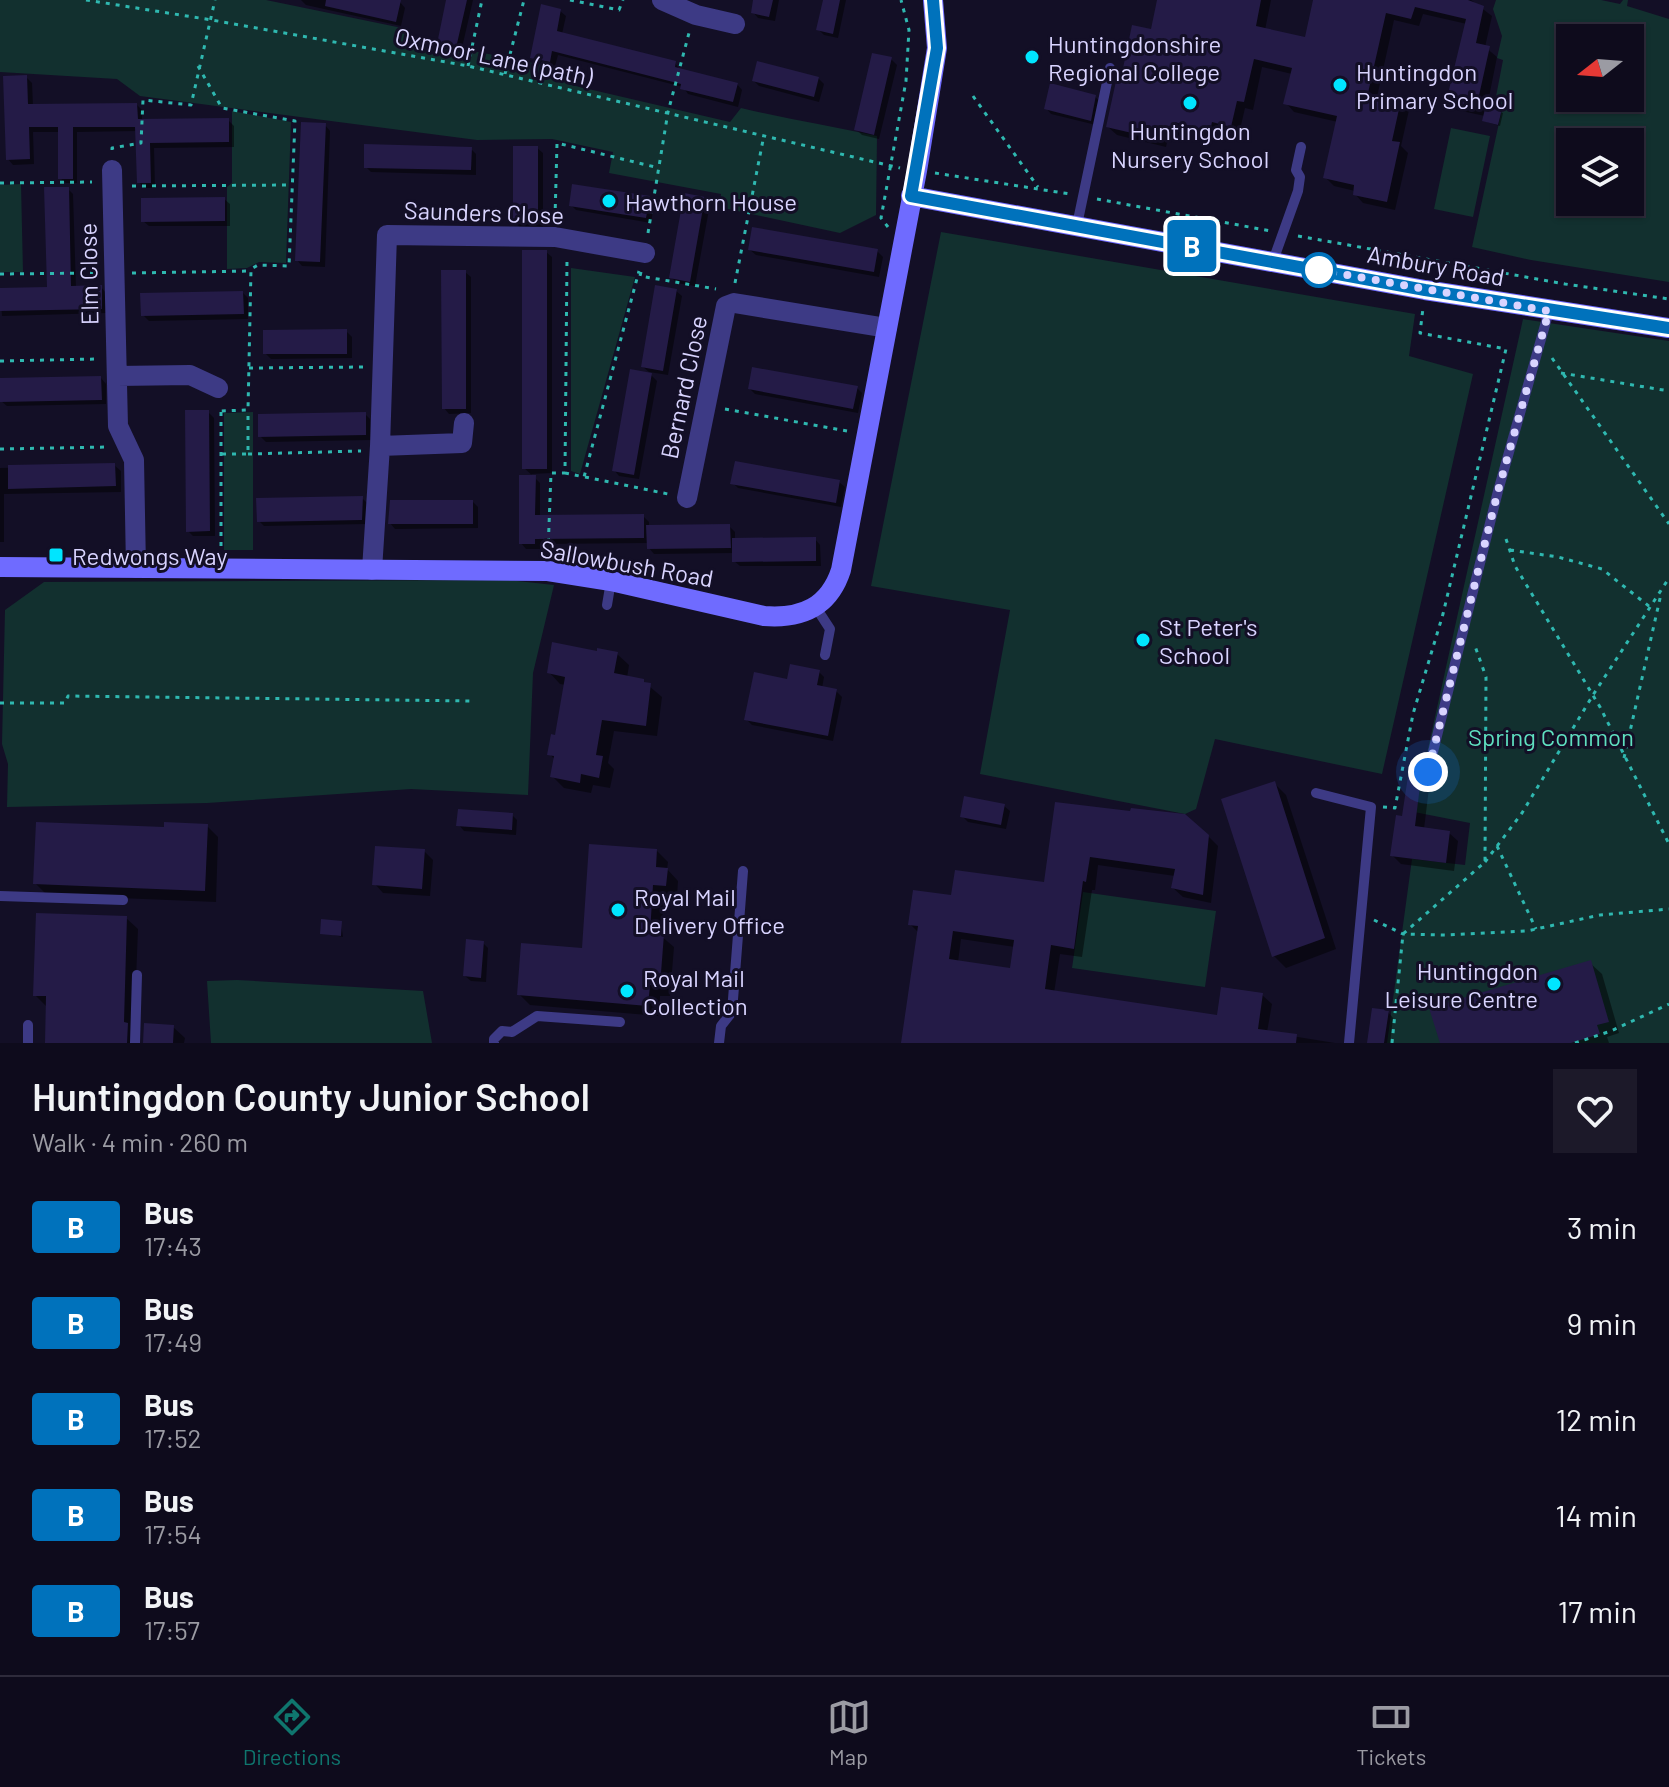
<!DOCTYPE html>
<html lang="en">
<head>
<meta charset="utf-8">
<style>
  body { margin:0; font-family:Barlow,sans-serif; background:#1c1929; color:#f1f3f6; height:100vh; display:flex; flex-direction:column; font-size:30px; white-space:nowrap }
  * { box-sizing:border-box; margin:0 }
  p { font-size:26px; color:#9b9ba3 }
  .icon { flex:none; width:44px; height:44px; fill:none; stroke:currentColor; stroke-width:2; stroke-linecap:round; stroke-linejoin:round }
  .map { position:relative; height:1043px; overflow:hidden }
  .drawer { display:flex; flex-direction:column; background:#0e0b1c; flex:1 }
  .drawer>* { flex:none }
  .badge { padding:0 16px; border-radius:6px; font-size:28px; line-height:52px }
  .needle { width:52px; rotate:253deg }
  .buttons { position:absolute; left:1556px; top:24px; display:grid; gap:16px }
  .buttons a { display:grid; place-items:center; width:88px; height:88px; border-radius:0px; background:#0e0b1c; box-shadow:0 2px 6px #0004,0 0 0 2px #2e2b3b; font-size:40px }
  .you { position:absolute; width:40px; height:40px; margin:-20px; border:6px solid #fff; border-radius:50%; background:#1a73e8; box-shadow:0 0 0 12px #1a73e833 }
  .map>.badge { position:absolute; translate:-50% -50%; box-shadow:0 0 0 4px #fff }
  .round { display:grid; place-items:center; flex:none; width:84px; height:84px; border-radius:0px; background:#1c1929 }
  .headline { display:flex; align-items:center; justify-content:space-between; height:136px; padding:0 32px }
  h1 { font-size:38px; font-weight:600; line-height:60px }
  ul { padding:0; list-style:none }
  li { display:flex; align-items:center; gap:24px; height:96px; padding:0 32px }
  li div { flex:1 }
  li b { display:block; font-size:30px }
  li em { font-style:normal }
  li .badge { min-width:88px; font-weight:700; text-align:center }
  .menu { display:flex; justify-content:space-around; align-items:center; height:112px; border-top:2px solid #2e2b3b; background:#0e0b1c; font-size:22px; color:#9b9ba3 }
  .menu a { display:grid; justify-items:center; gap:4px }
  .menu .selected { color:#0f766e }
  .map>svg:first-child { display:block }
  .green { fill:#12302f; fill-rule:evenodd }
  .shadow { fill:#0007; fill-rule:evenodd }
  .building { fill:#241b47; fill-rule:evenodd }
  .lines { fill:none; stroke-linecap:round; stroke-linejoin:round }
  .path { stroke:#2fb8b0; stroke-width:3; stroke-dasharray:4 6; stroke-linecap:butt }
  .lane { stroke:#3d3a85; stroke-width:10 }
  .street { stroke:#3d3a85; stroke-width:20 }
  .secondary { stroke:#6f6bff; stroke-width:20 }
  .line-casing { stroke:#fff; stroke-width:18 }
  .line { stroke:#0072bc; stroke-width:12 }
  .walk { stroke:#d9d4ff; stroke-width:8; stroke-dasharray:0 14.4 }
  .poi-dot { fill:#00e5ff; stroke:#130f26; stroke-width:3 }
  .stop-dot { fill:#fff; stroke:#0072bc; stroke-width:4 }
  .labels { text-anchor:middle; dominant-baseline:central; stroke-width:6; stroke-linejoin:round; paint-order:stroke }
  .poi-label { font-size:24px; fill:#d9d4ff; stroke:#130f26; text-anchor:start }
  .street-label { font-size:24px; fill:#d9d4ff; stroke:#130f26 }
  .park-label { font-size:24px; fill:#5fe0c0; stroke:#130f26 }
</style>
</head>
<body>
<div class="map">
<svg width="1669" height="1043" viewBox="0 0 1669 1043">
  <rect width="100%" height="100%" fill="#130f26"/>
  <path class="green" d="M0 0H266L402 28 407 38 564 69 567 84 730 122 741 108C786 119 831 126 877 136L876 215 840 233 719 207 721 194 609 173 613 152 552 139 477 140 140 96 117 79 0 72Z
    M1496 0H1601L1620 4 1623 0H1628L1627 6 1669 19V282L1531 260 1472 247 1502 109 1494 107 1503 60 1497 58 1502 36 1493 9ZM1570 38H1630V98H1570ZM1570 142H1630V202H1570Z
    M232 111 291 122 286 263 259 262 247 268 227 269V187L232 183Z
    M1451 128 1490 136 1473 217 1434 209Z
    M21 184 23 272H0V185Z
    M941 232 1415 314 1409 356 1473 374 1382 774 1215 739 1196 809 1185 814 980 774 1010 610 871 586Z
    M571 268 635 277 580 474 571 471Z
    M1523 319 1669 341V1043H1387L1412 859 1465 865 1470 823 1414 812Z
    M253 412V550H224V413Z
    M507 580 554 585 533 673 528 795 411 789 207 803 7 807 8 764 2 744 5 610 44 582Z
    M1083 892 1216 911 1205 987 1072 968Z
    M237 980 423 991 432 1043H211L207 981Z"/>
  <path class="shadow" d="M301 0H391L400 2 405 8 401 26 306 5Z
    M449 0H473L461 52 444 49 439 43Z
    M756 0H779L775 21 758 18 753 12Z
    M825 0H846L838 38 824 35 819 30Z
    M1159 0H1271L1265 30 1307 39 1315 0H1471L1492 16 1485 47 1497 57 1487 107 1503 113 1500 126 1487 122 1485 116 1457 110 1448 102 1467 24 1423 14 1419 26 1394 20 1377 97 1400 101 1409 110 1401 146 1408 153 1395 210 1363 203 1355 194V191L1334 186 1325 177 1338 122 1294 112 1286 103 1292 74 1262 67 1253 110 1245 108 1239 134 1220 130 1219 138 1182 130 1181 136 1169 133 1166 147 1117 135 1108 127 1124 75 1153 31Z
    M560 11 566 16 562 34 675 63 680 70 737 84 742 90 738 107 688 94 683 87 558 55 555 66 537 62 532 57Z
    M891 59 897 65 879 139 862 135 857 130Z
    M26 77 32 83 33 106 137 105 142 110V121L228 120 234 126V147L154 148 155 188H144L139 182 137 131 77 132V183H66L60 178V132H33L34 164 13 165 8 159Z
    M818 78 824 84 819 102 759 86 754 81Z
    M1095 97 1101 102 1096 125 1051 114 1046 108Z
    M325 125 330 131 325 267 302 266 297 260Z
    M537 148 543 153V228H521L515 223Z
    M471 149 476 154V175L371 172 366 167Z
    M68 189 73 194 76 288 101 287 106 293 107 313 2 316 0 290 49 288Z
    M649 198 654 204 651 223 576 210 571 205Z
    M224 199 230 204V226H149L143 221Z
    M704 199 710 204 695 286 677 283 671 277Z
    M750 250 877 251 883 257 879 277 756 255Z
    M546 252 552 257V473L531 474 540 483V517L643 516 649 522V527L729 526 735 532V540L815 539 820 545 821 566H740L734 561V553L654 554 649 548V543L540 544V549H526L521 543 534 477 524 468Z
    M465 272 471 277V413L449 414 444 408Z
    M676 291 682 296 668 375 649 372 643 367Z
    M243 293 248 298V319L149 321 143 315Z
    M346 331 352 337V358L271 359 265 353Z
    M651 375 657 381 639 479 619 476 614 470Z
    M101 378 106 384V404L7 406 1 401Z
    M857 388 862 393 858 413 755 394 750 389Z
    M208 412 214 418 215 536H193L188 531Z
    M365 414 370 419 371 440 266 442 260 436Z
    M114 465 121 471V492L4 494V542H0V468Z
    M839 482 845 487 841 507 738 488 733 483Z
    M362 498 368 504 367 524 264 526 259 521Z
    M473 502 478 507V528L395 529 390 523Z
    M598 653 617 654 629 665 627 678 643 681 662 697 657 736 614 731 608 763 614 769 610 788 593 785 591 793 564 788 552 776 555 760 550 754 556 738 566 685 560 684 549 672Z
    M819 672 824 677 822 688 836 691 842 697 833 741 752 725 746 719 788 681Z
    M1421 780 1429 788 1424 829 1449 833 1458 841 1454 871 1401 864 1392 855Z
    M1274 783 1286 795 1336 949 1286 968 1274 956Z
    M1056 804 1208 836 1218 846 1211 903 1183 897 1173 888 1175 876 1098 865 1095 890H1092L1082 957 1060 954 1054 993 1219 1017 1262 995 1272 1004 1267 1032 1335 1043H903L919 933 910 924 953 897 1045 884ZM961 939 1015 947 1012 970 958 962Z
    M1004 806 1010 811 1006 829 968 822 963 817Z
    M512 815 517 820 516 835 464 831 459 825Z
    M207 826 218 837 216 902 47 895 35 883 166 829Z
    M656 850 668 862 667 869 678 881 677 897 664 895 661 936 674 947 670 996H660L659 1016 530 1005 519 994 584 950Z
    M424 851 433 860 430 896 383 893 375 884Z
    M126 918 138 929 134 1032 138 1043H47L48 1008 35 995Z
    M341 923 343 937 323 933Z
    M483 943 488 948 486 982 471 981 465 976Z
    M1590 963 1602 974 1619 1033 1607 1037 1609 1043H1442Z
    M1388 1012 1393 1018 1390 1043H1369Z
    M173 1027 185 1038 184 1043H144Z"/>
  <path class="building" d="M326 0H401L396 22 325 6Z
    M446 0H467L456 48 437 44Z
    M753 0H773L769 17 751 13Z
    M823 0H840L833 34 816 30Z
    M1157 0H1261L1256 26 1305 37 1313 0H1468L1484 6 1476 43 1490 46 1476 109 1446 102 1466 19 1415 7 1411 19 1386 13 1368 93 1401 100 1392 141 1400 142 1387 202 1353 195 1354 185 1323 178 1337 116 1283 104 1292 68 1254 59 1244 102 1237 101 1231 127 1212 122 1210 131 1174 122 1172 129 1161 126 1158 139 1106 127 1118 72 1122 73 1132 25 1151 29Z
    M541 4 561 9 557 31 676 61 675 67 738 83 733 102 680 89 681 84 552 51 550 62 530 58Z
    M872 53 892 57 874 135 854 130Z
    M757 61 819 77 814 97 752 81Z
    M27 75 28 104 137 103 138 119 229 118V142L150 143 151 183H137L135 127H73V179H58V127H29L30 159 6 160 3 76Z
    M1050 83 1096 95 1091 121 1044 109Z
    M1486 105 1502 109 1498 125 1482 121Z
    M301 122 326 123 320 262 295 261Z
    M364 144 472 147 471 170 364 168Z
    M513 146H538V224H513Z
    M572 184 650 196 646 218 569 206Z
    M44 187H69L71 286 102 285V309L0 311V288L47 287Z
    M684 193 705 197 690 282 669 278Z
    M225 197V221L141 222V198Z
    M752 227 878 249 874 272 748 250Z
    M522 250H547V469H522Z
    M441 270H466V409H442Z
    M655 285 677 289 663 371 641 367Z
    M243 291 244 314 141 316 140 293Z
    M347 329V354H263V330Z
    M752 367 858 386 853 409 748 389Z
    M630 369 652 373 634 475 612 471Z
    M101 376 102 400 0 402V378Z
    M185 410H209L210 531 186 532Z
    M366 412V435L258 437V414Z
    M735 461 840 480 836 503 730 484Z
    M115 463 116 486 8 489V465Z
    M519 475H536L535 515 644 514V538L535 539V544H519Z
    M363 496 362 520 257 522 256 498Z
    M390 500H473V524H388Z
    M730 524 731 548 647 549 646 525Z
    M816 537V561L732 562V538Z
    M552 642 597 651V648L618 652 614 673 644 679V682L651 683 646 726 602 720 596 755 603 756 599 778 581 774 580 783 550 777 554 756 547 755 551 734 555 735 565 677 547 673Z
    M790 664 820 670 817 685 837 689 828 736 744 720 754 672 787 679Z
    M1408 776 1421 778 1415 826 1450 831 1446 863 1390 856 1396 815 1402 816Z
    M1275 781 1325 938 1272 957 1221 799Z
    M964 796 1005 804 1001 825 960 817Z
    M1055 802 1130 811 1131 808 1185 814 1209 835 1203 895 1171 888 1175 869 1090 857 1086 882 1083 881 1074 949 1051 945 1045 989 1217 1015 1221 987 1263 993 1258 1029 1297 1034 1296 1043H901L918 926 908 925 913 890 951 895 955 870 1044 882ZM953 931 1014 940 1010 968 949 959Z
    M458 809 513 813 512 830 456 826Z
    M36 822 164 827V822L208 824 205 891 33 884Z
    M589 844 657 849 656 867 668 868 666 886 653 885 650 933 664 934 660 986 650 985 648 1006 517 995 521 943 582 948Z
    M375 846 425 849 422 889 372 885Z
    M36 913 127 916 124 1022 128 1023 127 1043H45L46 996H33Z
    M321 919 342 921 341 936 320 934Z
    M466 939 484 941 481 978 463 976Z
    M1591 960 1609 1022 1597 1025 1600 1034 1571 1043H1440L1429 1008Z
    M1372 1008 1389 1010 1384 1043H1367Z
    M144 1023 174 1025 173 1043H143Z"/>
  <g class="lines">
    <path class="path" d="M86 0 212 20 468 66 900 168
      M570 0 619 10 623 0
      M198 66 222 108 295 121 289 266 258 265 251 269 248 410 221 411
      M468 66 482 0
      M505 74 524 0
      M973 96 1038 187
      M112 150V148L141 143 143 100 191 105 215 0
      M935 173 1070 194
      M0 183 92 182
      M132 186 292 185
      M1097 199 1271 231
      M555 218 557 143 659 168
      M888 227 881 218 906 81 909 30 901 0
      M648 233 668 112 689 33
      M1298 236 1565 284 1669 299
      M641 272 640 276 716 289
      M132 273 250 271
      M0 274 96 273
      M735 283 764 135
      M1552 358 1669 524
      M0 361 96 359
      M249 368 365 367
      M1561 373 1669 391
      M725 409 847 431
      M221 412V548
      M0 449 108 447
      M222 454H248V410
      M248 454 361 451
      M565 473 584 477 639 271
      M585 477 668 494
      M1506 539 1515 566 1600 707 1669 844
      M1510 550 1558 557 1602 569 1650 607
      M548 552 551 473H565L567 259
      M0 703H65L68 696 471 701
      M1624 758 1661 594
      M1383 807 1395 808 1413 714 1443 614 1506 349 1420 333 1423 308
      M1497 846 1536 929
      M1485 862 1522 813 1593 695 1669 578
      M1374 920 1403 934 1446 935 1527 931 1600 915 1669 909
      M1392 1043 1403 934 1485 862 1486 677 1475 646
      M1575 1043 1611 1031 1669 1004"/>
    <path class="lane" d="M1077 225 1110 68
      M1273 261 1298 191 1300 177 1296 170 1301 147
      M607 605 611 581
      M815 606 830 629 825 655
      M1428 772 1498 491 1549 311
      M1316 793 1371 807 1349 1043
      M0 896 123 900
      M28 1043V1025
      M135 1043 137 975
      M494 1043V1039L502 1031 512 1032 537 1016 620 1022
      M719 1043 721 1026 732 1012 743 871"/>
    <path class="street" d="M662 0 696 15 735 24
      M112 170 118 426 134 460 136 568
      M117 376 190 375 218 388
      M380 446 462 443 464 423
      M687 498 726 306 734 303 887 328
      M372 570 380 446 387 235 555 237 645 253"/>
    <path class="secondary" d="M911 196 1425 290 1669 328
      M0 567 548 571 611 581 764 616C802 619 829 607 841 570L917 171 937 48 933 0"/>
  </g>
  <g class="lines">
    <defs>
      <path id="line" d="M933 0 937 48 911 196 1425 290 1669 328"/>
    </defs>
    <use href="#line" class="line-casing"/>
    <use href="#line" class="line"/>
    <path class="walk" d="M1319 270 1549 311 1498 491 1428 772"/>
  </g>
  <g class="poi-dot">
    <circle cx="1032" cy="57" r="8"/>
    <circle cx="1340" cy="85" r="8"/>
    <circle cx="1190" cy="103" r="8"/>
    <circle cx="609" cy="201" r="8"/>
    <rect x="48" y="547" width="16" height="16" rx="4"/>
    <circle cx="1143" cy="640" r="8"/>
    <circle cx="618" cy="910" r="8"/>
    <circle cx="1554" cy="984" r="8"/>
    <circle cx="627" cy="991" r="8"/>
  </g>
  <circle class="stop-dot" cx="1319" cy="270" r="16"/>
  <g class="labels">
    <g class="poi-label">
      <text x="1048" y="43">Huntingdonshire<tspan x="1048" dy="28">Regional College</tspan></text>
      <text x="1356" y="71">Huntingdon<tspan x="1356" dy="28">Primary School</tspan></text>
      <text x="1190" y="130" text-anchor="middle">Huntingdon<tspan x="1190" dy="28">Nursery School</tspan></text>
      <text x="625" y="201">Hawthorn House</text>
      <text x="72" y="555">Redwongs Way</text>
      <text x="1159" y="626">St Peter's<tspan x="1159" dy="28">School</tspan></text>
      <text x="634" y="896">Royal Mail<tspan x="634" dy="28">Delivery Office</tspan></text>
      <text x="1538" y="970" text-anchor="end">Huntingdon<tspan x="1538" dy="28">Leisure Centre</tspan></text>
      <text x="643" y="977">Royal Mail<tspan x="643" dy="28">Collection</tspan></text>
    </g>
    <g class="street-label">
      <text transform="translate(494 56) rotate(12)">Oxmoor Lane (path)</text>
      <text transform="translate(484 212) rotate(2)">Saunders Close</text>
      <text transform="translate(1436 265) rotate(10)">Ambury Road</text>
      <text transform="translate(88 274) rotate(-91)">Elm Close</text>
      <text transform="translate(683 387) rotate(-78)">Bernard Close</text>
      <text transform="translate(627 563) rotate(10)">Sallowbush Road</text>
    </g>
    <g class="park-label">
      <text x="1551" y="736">Spring Common</text>
    </g>
  </g>
</svg>
<div class="buttons">
<a><svg class="needle" viewBox="-14 -14 28 28"><path d="M0-13l5 13h-10z" fill="#e53935"/><path d="M0 13l5-13h-10z" fill="#9b9ba3"/></svg></a>
<a><svg class="icon" aria-label="layers" viewBox="0 0 24 24"><path d="M12 4l9 5-9 5-9-5zM3 14l9 5 9-5"/></svg></a>
</div>
<div class="you" style="left:1428px;top:772px"></div>
<b class="badge" style="left:1192px;top:246px;background:#0072bc;color:#fff">B</b>
</div>
<section class="drawer">
<div class="headline"><div><h1>Huntingdon County Junior School</h1><p>Walk · 4 min · 260 m</p></div><a class="round"><svg class="icon" aria-label="heart" viewBox="0 0 24 24"><path d="M12 20l-8-8c-3-5 5-10 8-4 3-6 11-1 8 4z"/></svg></a></div>
<ul>
<li><span class="badge" style="background:#0072bc;color:#fff">B</span><div><b>Bus</b><p>17:43</p></div><em>3 min</em></li>
<li><span class="badge" style="background:#0072bc;color:#fff">B</span><div><b>Bus</b><p>17:49</p></div><em>9 min</em></li>
<li><span class="badge" style="background:#0072bc;color:#fff">B</span><div><b>Bus</b><p>17:52</p></div><em>12 min</em></li>
<li><span class="badge" style="background:#0072bc;color:#fff">B</span><div><b>Bus</b><p>17:54</p></div><em>14 min</em></li>
<li><span class="badge" style="background:#0072bc;color:#fff">B</span><div><b>Bus</b><p>17:57</p></div><em>17 min</em></li>
</ul>
</section>
<nav class="menu">
<a class="selected"><svg class="icon" aria-label="directions" viewBox="0 0 24 24"><path d="M12 3l9 9-9 9-9-9zM9 14v-3h6M13 9l2 2-2 2"/></svg>Directions</a>
<a><svg class="icon" aria-label="map" viewBox="0 0 24 24"><path d="M3 6l6-2 6 2 6-2v14l-6 2-6-2-6 2zM9 4v14M15 6v14"/></svg>Map</a>
<a><svg class="icon" aria-label="tickets" viewBox="0 0 24 24"><path d="M3 7h18v10H3zM15 7v10"/></svg>Tickets</a>
</nav>
</body>
</html>
